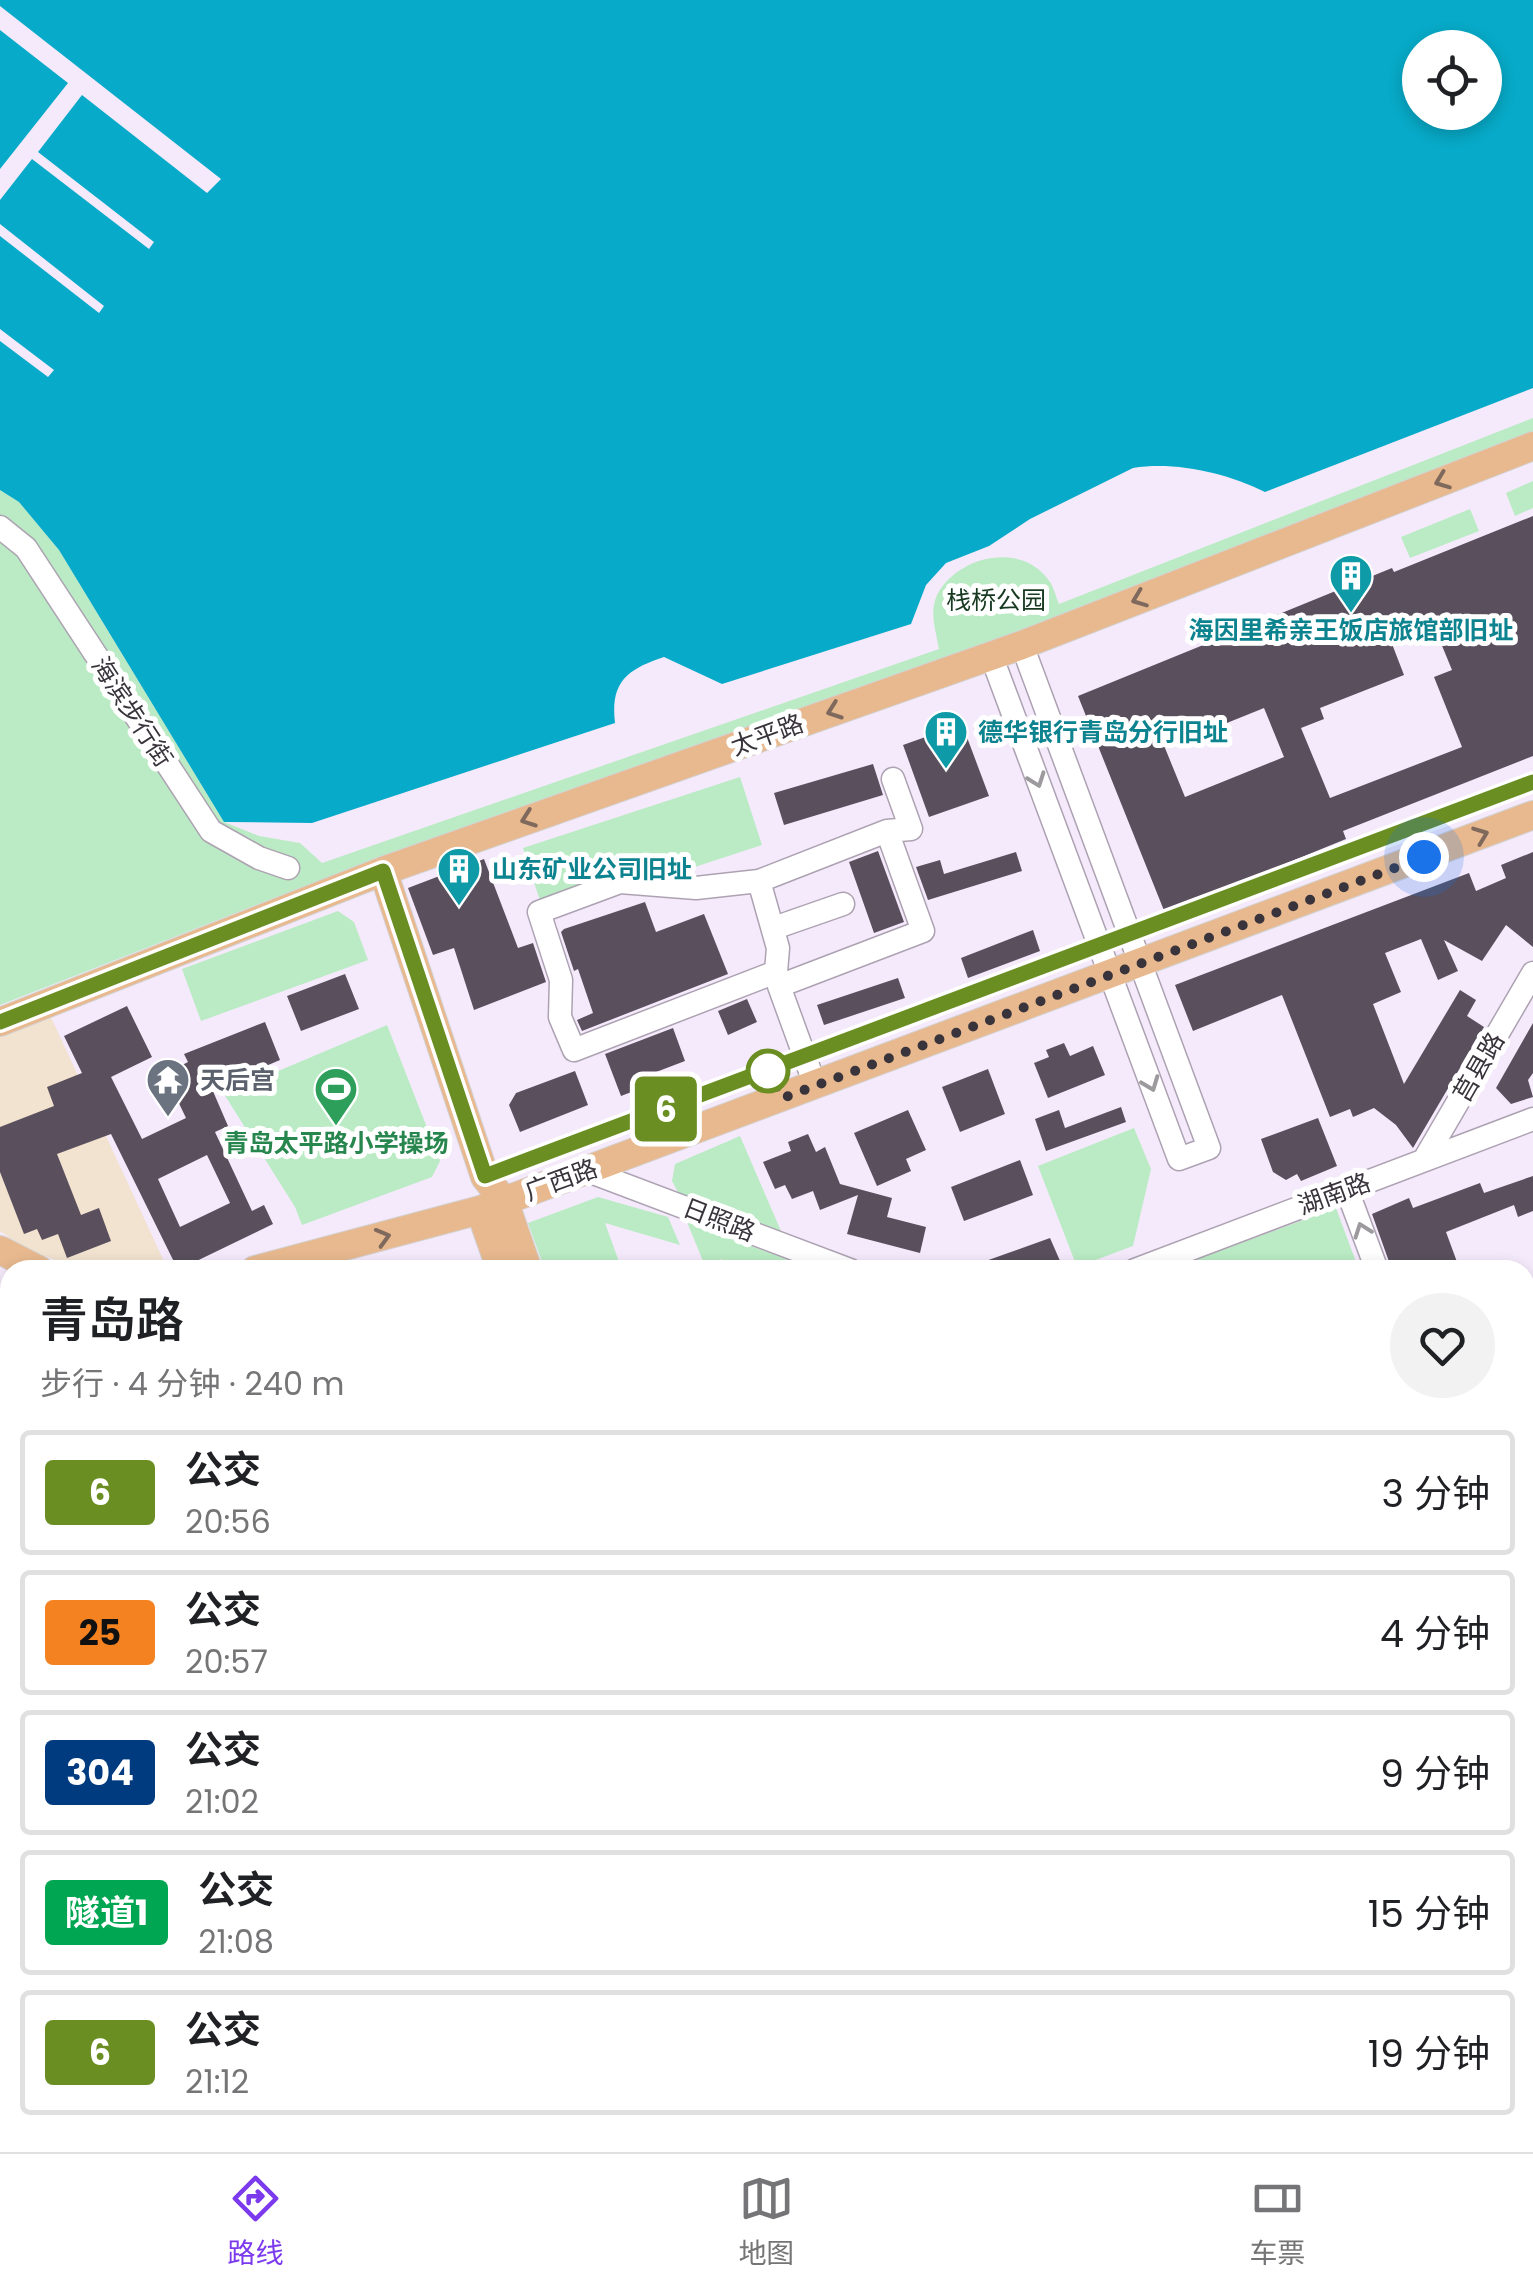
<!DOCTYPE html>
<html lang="zh">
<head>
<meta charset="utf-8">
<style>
  body { margin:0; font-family:Poppins,"Noto Sans SC",sans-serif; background:#f2f2f2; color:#202124; height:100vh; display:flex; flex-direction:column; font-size:38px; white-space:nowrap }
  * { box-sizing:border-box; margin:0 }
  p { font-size:32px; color:#757577 }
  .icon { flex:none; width:55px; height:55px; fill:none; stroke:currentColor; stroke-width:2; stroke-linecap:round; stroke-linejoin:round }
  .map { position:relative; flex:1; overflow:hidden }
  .panel { position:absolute; left:0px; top:1260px; width:1535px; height:892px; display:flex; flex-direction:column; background:#fff; border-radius:30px 30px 0 0; box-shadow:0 5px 15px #0003 }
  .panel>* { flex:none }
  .badge { padding:0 20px; border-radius:8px; font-size:35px; line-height:65px }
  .controls { position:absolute; left:1402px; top:30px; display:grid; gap:20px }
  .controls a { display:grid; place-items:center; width:100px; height:100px; border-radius:50%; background:#fff; box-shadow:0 5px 15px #0003; font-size:50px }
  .you { position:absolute; width:50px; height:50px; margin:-25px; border:8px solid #fff; border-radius:50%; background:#1a73e8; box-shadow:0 0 0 15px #1a73e833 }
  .map>.badge { position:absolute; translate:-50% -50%; box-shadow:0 0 0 5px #fff }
  .round { display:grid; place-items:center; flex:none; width:105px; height:105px; border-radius:52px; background:#f2f2f2 }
  .overview { display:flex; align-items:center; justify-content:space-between; height:170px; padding:0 40px }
  h1 { font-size:48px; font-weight:600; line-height:75px }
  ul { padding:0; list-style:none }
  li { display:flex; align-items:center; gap:30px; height:125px; margin:0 20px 15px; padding:0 20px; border:5px solid #e0e0e0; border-radius:10px }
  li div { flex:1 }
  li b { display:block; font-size:38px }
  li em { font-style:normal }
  li .badge { min-width:110px; font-weight:700; text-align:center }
  .tabs { display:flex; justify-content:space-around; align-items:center; height:140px; border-top:2px solid #e0e0e0; background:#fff; font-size:28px; color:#757577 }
  .tabs a { display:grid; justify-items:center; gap:5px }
  .tabs .selected { color:#7c3aed }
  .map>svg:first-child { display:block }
  .built { fill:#f0e0f8 }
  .education { fill:#f2e2d0 }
  .green { fill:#baebc4 }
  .water { fill:#07aac8; fill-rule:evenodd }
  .pier { fill:#f5eafb }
  .building { fill:#594f5d; fill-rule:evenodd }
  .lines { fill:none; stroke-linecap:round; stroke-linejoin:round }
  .minor-casing { stroke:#ada2b2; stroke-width:25 }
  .major-casing { stroke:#d3d2d4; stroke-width:30 }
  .minor { stroke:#fff; stroke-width:22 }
  .major { stroke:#e8b98f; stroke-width:28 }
  .oneway { stroke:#7f695d }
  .oneway2 { stroke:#9c9a9d }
  .line-casing { stroke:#fff; stroke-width:22 }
  .line { stroke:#6b8e23; stroke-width:15 }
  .walk { stroke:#39343b; stroke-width:10; stroke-dasharray:0 18 }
  .stop-dot { fill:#fff; stroke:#6b8e23; stroke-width:5 }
  .labels { text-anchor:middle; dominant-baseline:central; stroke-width:10; stroke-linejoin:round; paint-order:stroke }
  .park-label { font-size:25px; fill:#163920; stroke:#fff }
  .culture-label { font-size:25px; font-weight:bold; fill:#0d838f; stroke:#fff; text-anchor:start }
  .street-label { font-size:25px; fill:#39343b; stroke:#fff }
  .worship-label { font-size:25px; font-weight:bold; fill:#5b616d; stroke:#fff; text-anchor:start }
  .leisure-label { font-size:25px; font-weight:bold; fill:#27864d; stroke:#fff }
</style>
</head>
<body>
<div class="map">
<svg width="1533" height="2152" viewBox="0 0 1533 2152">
  <rect width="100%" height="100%" fill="#f5eafb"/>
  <path class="built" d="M1525 1645 1533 1669V1725L1525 1728Z"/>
  <path class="education" d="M50 1015 168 1270H83L27 1250 0 1231V1035Z"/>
  <path class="green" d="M1533 418V436L1054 625 279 896 0 1005V490L19 502 59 550 224 822 259 836 300 843 322 863 939 649C936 631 929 613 937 595 958 555 1023 541 1050 582 1054 588 1056 597 1059 604Z
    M1533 481V508L1515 516 1506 493Z
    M1470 509 1479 531 1410 558 1401 537Z
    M740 777 762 845 545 916 523 848Z
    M338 911 354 922 368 960 201 1021 182 969Z
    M387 1025 440 1161 432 1177 302 1225 295 1207 224 1094Z
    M1134 1128 1151 1169 1133 1246 1077 1267 1038 1166Z
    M740 1136 784 1238 680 1196 672 1181 675 1164Z
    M598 1197 668 1217 680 1245 605 1223 622 1270H545L528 1223Z
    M1336 1208 1359 1270H1168Z
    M687 1222 816 1270H726L721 1259 705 1266Z
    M1525 1404 1533 1406V1544L1525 1551Z
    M617 2142 616 2152H511L510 2143Z
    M723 2143H780L783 2152H726Z"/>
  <path class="water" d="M0 0H1533V388L1265 492C1227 473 1175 461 1133 468L1030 519 989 546 946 563 926 585 911 624 722 684 664 657C628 669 610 681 615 723L312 823 224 822 59 550 19 502 0 490ZM1420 48H1485V112H1420Z"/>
  <path class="pier" d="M0 6 221 179 207 193 82 95 38 152 154 242 149 249 32 159 0 200V169L68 83 0 30Z
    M0 224 104 306 99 313 0 236Z
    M0 329 54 370 48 377 0 341Z"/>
  <path class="building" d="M1533 516V756L1343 831 1346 839 1165 913 1078 696 1392 568 1394 572ZM1429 614 1452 670 1434 677 1462 747 1330 798 1301 728 1324 719 1320 708 1404 675 1387 631ZM1264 708 1284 757 1185 797 1165 748Z
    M962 724 989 796 929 817 903 745Z
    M873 764 883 795 784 825 774 793Z
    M878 851 904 922 874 933 849 862Z
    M1016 852 1022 871 928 900 916 867 940 860 944 874Z
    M1533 852V947L1506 925 1482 961 1444 940 1458 971 1438 980 1421 939 1385 953 1401 992 1373 1004 1404 1084 1460 990 1476 1000 1467 1016 1484 1027 1413 1148 1396 1125 1374 1108 1353 1117 1350 1109 1330 1117 1282 995 1193 1031 1175 985 1469 873 1476 891 1506 878 1501 865Z
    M484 859 518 948 533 943 546 982 474 1010 454 948 433 955 408 888Z
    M645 902 656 932 704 914 728 974 582 1031 577 1020 593 1013 578 969 574 971 561 932 564 929Z
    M1033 930 1040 951 968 978 961 958Z
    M345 974 359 1009 301 1031 287 996Z
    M898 978 905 998 824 1025 817 1005Z
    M747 999 757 1022 728 1035 718 1011Z
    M127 1006 152 1057 111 1077 142 1139 186 1118 165 1074 188 1062 184 1054 265 1022 280 1060 212 1089 228 1126 215 1132 252 1211 264 1205 273 1224 178 1270 111 1134 57 1154 81 1215 99 1208 111 1241 67 1258 58 1234 42 1240 37 1229 24 1234 0 1172V1127L54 1106 47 1087 82 1073 64 1036ZM207 1155 230 1203 180 1227 158 1179Z
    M1533 1023V1073L1528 1080 1533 1097 1511 1104 1496 1088Z
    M673 1028 685 1061 643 1077 647 1086 621 1096 605 1054Z
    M1064 1043 1070 1056 1093 1046 1105 1075 1048 1098 1034 1063 1049 1057 1046 1050Z
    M988 1069 1005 1114 960 1132 942 1087Z
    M575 1071 588 1105 520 1132 509 1105 516 1093Z
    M1121 1107 1126 1122 1046 1151 1035 1119 1059 1110 1065 1128Z
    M908 1110 926 1150 906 1159 911 1171 877 1186 854 1133Z
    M1318 1118 1337 1166 1301 1181 1297 1174 1286 1180 1273 1172 1261 1139Z
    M808 1134 816 1152 825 1147 840 1184 892 1198 887 1217 926 1227 920 1253 847 1234 858 1195 820 1210 813 1191 792 1199 785 1185 775 1189 763 1162 791 1151 788 1142Z
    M1020 1160 1033 1195 964 1221 951 1187Z
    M1533 1176V1211L1518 1217 1514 1205 1446 1232 1460 1270H1392L1372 1214 1409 1198 1413 1208 1480 1183 1484 1193Z
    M1050 1238 1064 1270H966V1268Z"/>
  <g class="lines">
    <defs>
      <path id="minor" d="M0 527 26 548 211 831 259 858 288 868
        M991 655 1179 1159 1209 1148 1022 645
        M759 881 696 888 620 882 539 912 561 980 560 1017 574 1050 776 972
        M774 928 843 904
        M779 986 923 931 887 831
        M815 1085 779 986 776 972 778 948 759 881 887 831 911 829 893 779
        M1424 1160 1533 973
        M588 1171 850 1270
        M1347 1190 1377 1270
        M1135 1270 1533 1119
        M1525 1364 1533 1366
        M1525 1564 1533 1558
        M1525 1610 1533 1631
        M1525 1791 1533 1790
        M0 1821 10 1807
        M1525 1908 1533 1910
        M0 2079 10 2071
        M498 2142 499 2152
        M1209 2142 1212 2152
        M1317 2142V2152
        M854 2152 857 2142"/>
      <path id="major" d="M383 871 485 1177 504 1201 528 1270
        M0 1022 383 871 1022 645 1533 446
        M480 1210 501 1270
        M0 1250 39 1270
        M255 1270 480 1210 1533 815
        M0 1364 10 1350
        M0 1983 10 1988
        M224 2142 234 2152
        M780 2142 782 2152
        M800 2142 803 2152"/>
    </defs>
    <use href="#minor" class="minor-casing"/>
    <use href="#major" class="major-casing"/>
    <use href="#minor" class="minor"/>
    <use href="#major" class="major"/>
  </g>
  <defs><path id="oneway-chevron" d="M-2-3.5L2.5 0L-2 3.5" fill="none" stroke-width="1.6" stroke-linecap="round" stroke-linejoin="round" transform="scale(2.5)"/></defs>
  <g class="oneway">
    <use href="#oneway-chevron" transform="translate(1442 481) rotate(159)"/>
    <use href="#oneway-chevron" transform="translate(1139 599) rotate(159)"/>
    <use href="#oneway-chevron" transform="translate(834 711) rotate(160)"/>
    <use href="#oneway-chevron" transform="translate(528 819) rotate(160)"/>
    <use href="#oneway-chevron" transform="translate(1481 835) rotate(-21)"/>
    <use href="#oneway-chevron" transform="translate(383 1237) rotate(-16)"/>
  </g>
  <g class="oneway2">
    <use href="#oneway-chevron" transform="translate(1037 780) rotate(70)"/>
    <use href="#oneway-chevron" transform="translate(1151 1084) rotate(69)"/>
    <use href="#oneway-chevron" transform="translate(1362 1230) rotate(-110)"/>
  </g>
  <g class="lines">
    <defs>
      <path id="line" d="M0 1022 383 871 485 1176 1533 782"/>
    </defs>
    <use href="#line" class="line-casing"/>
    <use href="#line" class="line"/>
    <path class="walk" d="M768 1071 783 1098 1424 857"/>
  </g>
  <defs>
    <symbol id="building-pin" viewBox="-11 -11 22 30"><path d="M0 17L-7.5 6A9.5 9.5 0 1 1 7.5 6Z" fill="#0f9aa8" stroke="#fff"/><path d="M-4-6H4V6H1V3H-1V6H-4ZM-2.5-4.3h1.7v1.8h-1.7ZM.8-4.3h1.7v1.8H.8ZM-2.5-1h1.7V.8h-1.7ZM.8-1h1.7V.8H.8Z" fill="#fff"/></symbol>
    <symbol id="temple-pin" viewBox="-11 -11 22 30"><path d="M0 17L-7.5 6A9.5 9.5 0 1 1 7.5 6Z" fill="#6b7280" stroke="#fff"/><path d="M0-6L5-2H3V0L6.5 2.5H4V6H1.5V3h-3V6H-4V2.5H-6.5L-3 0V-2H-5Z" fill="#fff"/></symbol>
    <symbol id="stadium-pin" viewBox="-11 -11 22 30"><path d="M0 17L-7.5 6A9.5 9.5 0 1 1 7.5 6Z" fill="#2e9e5b" stroke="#fff"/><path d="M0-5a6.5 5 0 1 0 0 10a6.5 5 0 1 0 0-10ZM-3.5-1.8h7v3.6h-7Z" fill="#fff"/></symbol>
  </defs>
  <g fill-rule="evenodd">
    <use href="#building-pin" x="1326" y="551" width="50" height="68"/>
    <use href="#building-pin" x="921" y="707" width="50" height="68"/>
    <use href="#building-pin" x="434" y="844" width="50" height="68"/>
    <use href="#temple-pin" x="143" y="1055" width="50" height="68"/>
    <use href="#stadium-pin" x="311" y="1064" width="50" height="68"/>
  </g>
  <circle class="stop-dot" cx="768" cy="1071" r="20"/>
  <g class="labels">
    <g class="park-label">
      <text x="996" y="600">栈桥公园</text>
    </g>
    <g class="culture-label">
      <text x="1351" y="630" text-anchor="middle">海因里希亲王饭店旅馆部旧址</text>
      <text x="978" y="732">德华银行青岛分行旧址</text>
      <text x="492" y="869">山东矿业公司旧址</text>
    </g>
    <g class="street-label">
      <text transform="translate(132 712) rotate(57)">海滨步行街</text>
      <text transform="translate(767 735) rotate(-20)">太平路</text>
      <text transform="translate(1479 1067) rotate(-60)">莒县路</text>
      <text transform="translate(561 1180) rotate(-20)">广西路</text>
      <text transform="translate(1334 1194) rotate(-20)">湖南路</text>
      <text transform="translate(719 1220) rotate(21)">日照路</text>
    </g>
    <g class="worship-label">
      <text x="200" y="1080">天后宫</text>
    </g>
    <g class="leisure-label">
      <text x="336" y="1143">青岛太平路小学操场</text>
    </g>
  </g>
</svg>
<div class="controls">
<a><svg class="icon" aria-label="locate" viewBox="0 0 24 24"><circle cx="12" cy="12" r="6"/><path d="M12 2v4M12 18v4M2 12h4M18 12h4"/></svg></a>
</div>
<div class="you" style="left:1424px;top:857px"></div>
<b class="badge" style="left:666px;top:1109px;background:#6b8e23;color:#fff">6</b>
<section class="panel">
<div class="overview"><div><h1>青岛路</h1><p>步行 · 4 分钟 · 240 m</p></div><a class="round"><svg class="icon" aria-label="heart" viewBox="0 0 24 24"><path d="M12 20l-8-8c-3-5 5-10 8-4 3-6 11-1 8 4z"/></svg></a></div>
<ul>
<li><span class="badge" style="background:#6b8e23;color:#fff">6</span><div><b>公交</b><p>20:56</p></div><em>3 分钟</em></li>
<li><span class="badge" style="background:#f58220;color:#111">25</span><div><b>公交</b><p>20:57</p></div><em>4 分钟</em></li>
<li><span class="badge" style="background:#003b80;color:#fff">304</span><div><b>公交</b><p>21:02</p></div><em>9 分钟</em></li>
<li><span class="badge" style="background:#00a651;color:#fff">隧道1</span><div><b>公交</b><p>21:08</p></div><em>15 分钟</em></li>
<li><span class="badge" style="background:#6b8e23;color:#fff">6</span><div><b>公交</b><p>21:12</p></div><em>19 分钟</em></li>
</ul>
</section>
</div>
<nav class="tabs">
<a class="selected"><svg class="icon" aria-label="directions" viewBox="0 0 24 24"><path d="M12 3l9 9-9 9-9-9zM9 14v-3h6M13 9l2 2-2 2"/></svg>路线</a>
<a><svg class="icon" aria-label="map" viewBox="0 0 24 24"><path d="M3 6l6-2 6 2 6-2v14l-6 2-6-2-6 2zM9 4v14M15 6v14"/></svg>地图</a>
<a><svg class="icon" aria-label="tickets" viewBox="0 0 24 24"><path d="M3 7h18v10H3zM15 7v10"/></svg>车票</a>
</nav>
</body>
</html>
